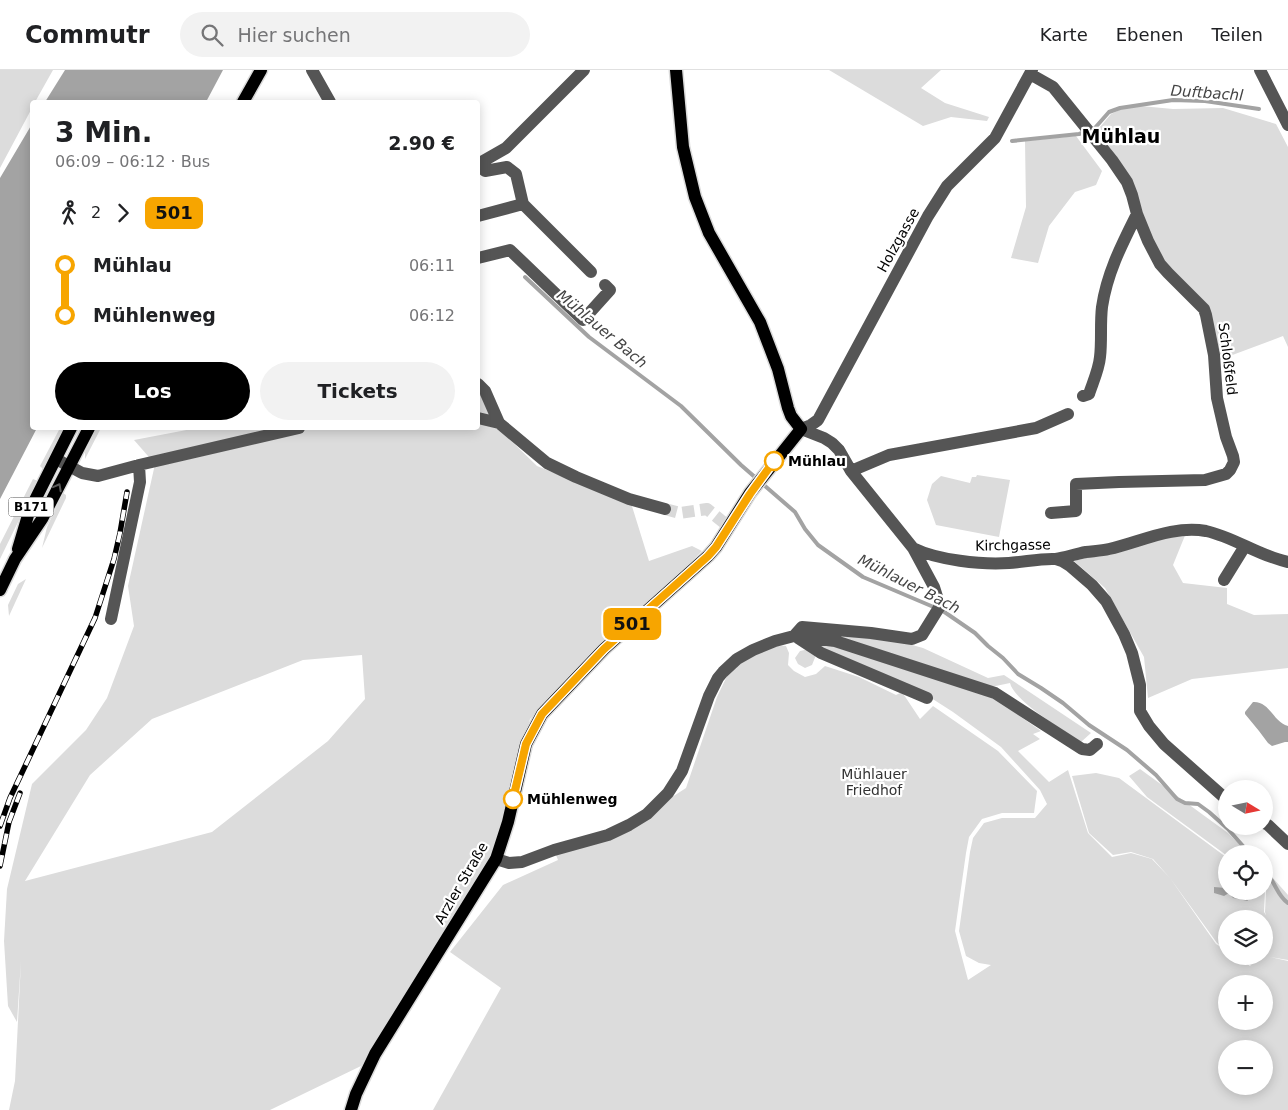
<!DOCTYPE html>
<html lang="de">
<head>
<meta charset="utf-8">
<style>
  body { margin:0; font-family:"DejaVu Sans",sans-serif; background:#f2f2f2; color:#202124; height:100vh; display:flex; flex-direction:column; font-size:19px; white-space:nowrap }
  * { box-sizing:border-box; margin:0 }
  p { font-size:16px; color:#757577 }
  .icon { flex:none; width:28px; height:28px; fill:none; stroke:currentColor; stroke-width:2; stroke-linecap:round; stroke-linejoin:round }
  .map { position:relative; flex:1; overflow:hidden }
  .sheet { position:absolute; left:30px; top:30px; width:450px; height:330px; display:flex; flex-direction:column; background:#fff; border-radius:5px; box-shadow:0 2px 12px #0003 }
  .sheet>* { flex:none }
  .badge { padding:0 10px; border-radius:8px; font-size:18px; line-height:32px }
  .needle { width:32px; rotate:100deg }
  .controls { position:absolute; left:1218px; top:710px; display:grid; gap:10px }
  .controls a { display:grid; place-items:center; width:55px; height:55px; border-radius:50%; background:#fff; box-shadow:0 2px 12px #0003; font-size:25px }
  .map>.badge { position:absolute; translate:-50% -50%; box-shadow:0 0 0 2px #fff }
  .legs { display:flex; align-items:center; gap:8px; height:55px; padding:0 25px; font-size:16px }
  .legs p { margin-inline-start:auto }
  .headline { display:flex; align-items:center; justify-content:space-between; height:85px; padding:0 25px }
  h1 { font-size:28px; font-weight:600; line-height:38px }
  .cta { display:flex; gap:10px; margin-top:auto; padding:10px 25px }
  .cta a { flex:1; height:58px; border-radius:30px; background:#000; color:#fff; font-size:20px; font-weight:600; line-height:58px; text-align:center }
  .cta a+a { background:#f2f2f2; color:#202124 }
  ul { padding:0 25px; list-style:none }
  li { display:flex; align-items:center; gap:18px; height:50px; font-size:19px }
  li i { display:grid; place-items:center; width:8px; height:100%; margin:0 6px; background:currentColor }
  li i::after { content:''; width:12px; height:12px; margin:-6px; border:4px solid; border-radius:50%; background:#fff }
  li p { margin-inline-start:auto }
  li:first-child i { background:linear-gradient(#0000 50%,currentColor 0) }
  li:last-child i { background:linear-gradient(currentColor 50%,#0000 0) }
  header { display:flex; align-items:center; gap:30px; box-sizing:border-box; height:70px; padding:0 25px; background:#fff; border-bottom:1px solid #e0e0e0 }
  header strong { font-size:24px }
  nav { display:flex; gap:28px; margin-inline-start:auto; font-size:18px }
  .search { width:350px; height:45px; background:#f2f2f2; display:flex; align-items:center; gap:12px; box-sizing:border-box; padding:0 18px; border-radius:28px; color:#757577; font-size:19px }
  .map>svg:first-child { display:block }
  .green { fill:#dcdcdc; fill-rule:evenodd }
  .water { fill:#a3a3a3 }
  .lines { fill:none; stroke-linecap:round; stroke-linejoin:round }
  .stream { stroke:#a3a3a3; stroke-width:4 }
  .minor-tunnel { stroke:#d9d9d9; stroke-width:12; stroke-dasharray:12 6; stroke-linecap:butt }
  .major-casing { stroke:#dbdbdb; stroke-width:15 }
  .minor { stroke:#555; stroke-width:12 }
  .major { stroke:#000; stroke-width:12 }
  .rail-casing { stroke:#000; stroke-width:5.5 }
  .rail { stroke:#fff; stroke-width:4; stroke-dasharray:11; stroke-linecap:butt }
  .oneway { stroke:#595959 }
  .line-1-casing { stroke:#fff; stroke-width:11 }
  .line-1 { stroke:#f7a500; stroke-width:8 }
  .stop-1-dot { fill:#fff; stroke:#f7a500; stroke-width:2.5 }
  .labels { text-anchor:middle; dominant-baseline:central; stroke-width:4.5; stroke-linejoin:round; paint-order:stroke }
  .shield { fill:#fff; stroke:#4c4c4c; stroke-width:1 }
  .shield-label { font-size:12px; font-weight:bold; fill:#000 }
  .street-label { font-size:14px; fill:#000; stroke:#fff }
  .stop-label { font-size:14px; font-weight:bold; fill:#000; stroke:#fff; text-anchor:start }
  .park-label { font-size:14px; fill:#333; stroke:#fff }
  .water-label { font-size:15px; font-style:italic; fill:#444; stroke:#fff }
  .district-label { font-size:19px; font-weight:bold; fill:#000; stroke:#fff }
</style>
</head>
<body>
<header>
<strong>Commutr</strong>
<div class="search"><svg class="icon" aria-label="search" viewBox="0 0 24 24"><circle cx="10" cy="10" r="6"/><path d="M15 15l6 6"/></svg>Hier suchen</div>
<nav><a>Karte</a><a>Ebenen</a><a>Teilen</a></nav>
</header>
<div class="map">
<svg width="1288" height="1040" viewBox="0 0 1288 1040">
  <rect width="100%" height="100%" fill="#fff"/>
  <path class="green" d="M0 0H53L35 32H32V38L0 98Z
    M829 0H941L921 18 945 33 989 47 987 51 951 47 923 56Z
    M1130 35 1173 39 1223 38 1276 54 1288 77V277L1283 266 1219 290 1211 249 1166 196 1152 175 1132 117 1094 64 1111 44Z
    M1076 66 1102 101 1096 115 1075 122 1049 156 1038 193 1011 188 1026 137 1025 71Z
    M478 314 499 353 478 348Z
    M478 352 498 358 537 396 631 433 649 491 692 476 702 481 530 649 496 789 361 996 270 1040H9L15 1011 21 891 17 952 8 936 4 871 7 819 32 714 86 660 107 628 134 556 128 516 155 394 134 370 197 358H478ZM362 585 365 629 328 671 212 762 25 811 90 705 152 649 303 590Z
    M60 358H65L44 400 40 396Z
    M96 358H101L85 389V382Z
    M977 405 1010 410 999 467 936 455 927 430 932 414 941 406 970 413 972 407H976Z
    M33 409 38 411 0 489V474Z
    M63 423 66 425V428L42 478 47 457Z
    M1186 463 1173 495 1183 513 1227 518V534L1254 545 1288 544V598L1192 609 1148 628 1144 587 1105 518 1074 491Z
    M26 509 9 546 8 535 18 514Z
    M804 564 887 568 923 578 988 608 1004 605 1091 663 1081 672C1065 661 1014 631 1010 613L991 617 994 628 1041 661 1033 664 1040 669 1018 681 1049 712 1068 700 1088 763 1112 787 1131 783 1152 789 1170 808 1216 874 1226 880V886H1236L1250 896 1251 895 1238 886H1264V849H1226V879L1217 873 1170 808 1153 789 1131 782 1113 785 1089 763 1072 706 1096 703 1119 708 1226 787V821H1264V819L1265 821 1264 842 1266 845 1265 842 1266 821 1264 818V798L1288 825V890L1270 887 1288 891V1040H433L501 918 450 882 503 815 558 790 554 780 629 755 686 718 717 627 728 604 747 587 777 575 786 576 789 583 788 595 794 601 805 607 816 604 825 596 859 607 896 625 902 622 920 649 933 636 998 681 1037 721 1034 743H1002L982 749 969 767 966 783 955 861 968 910 991 895 979 893 966 886 959 861 970 782 973 768 984 753 1002 748H1035L1047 734 1040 720 1001 677 953 642 928 626 816 585 812 595 805 598 798 594 795 588 800 581 809 579ZM1226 914H1264V951H1226ZM1226 979H1264V1016H1226Z
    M1140 699 1228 763 1249 784H1226V785L1147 727 1129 706Z"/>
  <path class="water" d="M65 0H223L206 32H45Z
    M32 54V358H37L0 429V108Z
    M1253 632C1270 631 1273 652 1288 656V672H1285L1272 676 1268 673 1259 661 1245 644V642Z
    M1214 817 1226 818V821H1242L1248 831 1233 828 1229 823 1224 826 1214 823Z"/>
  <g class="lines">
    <path class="stream" d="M1012 71 1079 64 1094 59 1109 42 1120 38 1173 30 1205 31 1259 39
      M525 207 589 267 681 336 741 395 795 442 805 459 818 475 863 507 943 541 975 563 988 576 1003 588 1018 604 1041 618 1063 633 1089 655 1127 680 1156 705 1177 729 1185 733 1198 734 1209 742 1228 759 1250 784
      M1264 799C1266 803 1269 806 1271 809 1277 818 1279 827 1288 833"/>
    <path class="minor-tunnel" d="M665 439 680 443 707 439 728 456"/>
    <defs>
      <path id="major" d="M243 32 261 0
        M18 479 29 442 71 358
        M0 520 15 489 42 449 89 358
        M351 1040 356 1024 375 984 496 789 508 752 526 674 542 644 604 579 708 486 716 477 750 423 801 359 791 346 788 338 778 299 760 252 709 163 695 127 683 77 676 0"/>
    </defs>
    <use href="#major" class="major-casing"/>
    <path class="minor" d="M312 0 330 32
      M1260 0 1288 55
      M1030 4 1053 17 1112 90 1127 112 1132 125 1137 144 1148 171 1160 194 1168 203 1204 239 1206 245 1214 285 1217 328 1226 367 1233 386 1234 392 1230 400 1226 404 1205 410 1119 412 1076 414V441L1051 443
      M478 94 506 78 584 0
      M478 95 485 101 507 97 516 104 523 134 591 202
      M478 146 523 134
      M478 188 510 180 583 250 610 220 605 215
      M478 314 485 321 499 353 547 393 576 407 629 429 665 439
      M1083 326 1089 324C1093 312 1099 299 1100 287 1102 271 1100 254 1102 237 1107 203 1122 174 1137 144
      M478 348 499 353
      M801 359 824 368 832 373 839 380 851 401 913 478C937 490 982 495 1009 493 1025 492 1041 488 1056 489L1062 491 1070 496 1092 515 1106 531 1124 564 1132 583 1140 615V641L1149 656 1164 674 1226 729
      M801 359 811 355 818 350 928 146 947 116 995 68 1032 0
      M56 389 82 403 98 406 139 395 299 358
      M851 401 889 385 1036 358 1068 344
      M1056 489C1066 487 1076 484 1086 482 1093 481 1101 481 1109 479 1140 472 1173 455 1206 461 1234 467 1259 486 1288 492
      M1224 510 1245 476
      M111 549 140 412 139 395
      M794 566 802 557 871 563 912 569 922 565 940 536 934 517 913 478
      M798 568 821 583 927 628
      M1264 753 1268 755 1288 774
      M496 789 509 793 522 792 554 780 608 765 629 755 647 744 668 723 682 701 709 626 718 608 723 602 737 589 753 580 775 571 794 566 835 571 995 623 1082 679 1090 680 1097 674"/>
    <use href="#major" class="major"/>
    <defs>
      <path id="rail" d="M0 756 10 728 95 548 114 489 120 463 127 422
        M0 796 9 752 20 723"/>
    </defs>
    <use href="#rail" class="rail-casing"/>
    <use href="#rail" class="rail"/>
  </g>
  <defs><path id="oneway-chevron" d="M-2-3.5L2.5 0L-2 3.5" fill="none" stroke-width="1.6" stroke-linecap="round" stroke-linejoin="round" transform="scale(1.25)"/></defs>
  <use class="oneway" href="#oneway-chevron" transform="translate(58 417) rotate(-62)"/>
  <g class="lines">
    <defs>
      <path id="line-1" d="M513 729 526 674 542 644 604 579 708 486 716 477 750 424 774 391"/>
    </defs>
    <use href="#line-1" class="line-1-casing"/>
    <use href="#line-1" class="line-1"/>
  </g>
  <g class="stop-1-dot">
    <circle cx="774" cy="391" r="9"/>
    <circle cx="513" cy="729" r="9"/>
  </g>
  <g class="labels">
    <rect class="shield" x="8.5" y="427.5" width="45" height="19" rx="4"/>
    <g class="shield-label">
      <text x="31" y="437">B171</text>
    </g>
    <g class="street-label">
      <text transform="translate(898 170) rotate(-61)">Holzgasse</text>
      <text transform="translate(1228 289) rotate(83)">Schloßfeld</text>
      <text transform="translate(1013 475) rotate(-1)">Kirchgasse</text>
      <text transform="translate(461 813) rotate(-60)">Arzler Straße</text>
    </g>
    <g class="stop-label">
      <text x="788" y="391">Mühlau</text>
      <text x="527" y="729">Mühlenweg</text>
    </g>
    <g class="park-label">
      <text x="874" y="704">Mühlauer<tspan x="874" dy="16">Friedhof</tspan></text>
    </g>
    <g class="water-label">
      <text transform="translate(1207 23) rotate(4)">Duftbachl</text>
      <text transform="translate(602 259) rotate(40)">Mühlauer Bach</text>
      <text transform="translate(909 514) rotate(27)">Mühlauer Bach</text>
    </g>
    <g class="district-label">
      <text x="1121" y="66">Mühlau</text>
    </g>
  </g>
</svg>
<div class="controls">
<a><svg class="needle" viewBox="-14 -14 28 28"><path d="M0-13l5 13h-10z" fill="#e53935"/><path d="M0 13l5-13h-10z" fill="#757577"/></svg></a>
<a><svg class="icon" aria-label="locate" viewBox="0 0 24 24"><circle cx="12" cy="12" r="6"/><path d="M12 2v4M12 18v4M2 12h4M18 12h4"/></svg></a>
<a><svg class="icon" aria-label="layers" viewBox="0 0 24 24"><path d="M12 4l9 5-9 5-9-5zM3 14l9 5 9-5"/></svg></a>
<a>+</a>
<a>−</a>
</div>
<b class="badge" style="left:632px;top:554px;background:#f7a500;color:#111">501</b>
<section class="sheet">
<div class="headline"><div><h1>3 Min.</h1><p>06:09 – 06:12 · Bus</p></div><b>2.90 €</b></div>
<div class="legs"><svg class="icon" aria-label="walk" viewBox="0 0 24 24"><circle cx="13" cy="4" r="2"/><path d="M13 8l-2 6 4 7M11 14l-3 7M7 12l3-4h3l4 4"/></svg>2<svg class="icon" aria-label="forward" viewBox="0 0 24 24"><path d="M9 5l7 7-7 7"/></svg><b class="badge" style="background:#f7a500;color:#111">501</b></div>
<ul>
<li><i style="color:#f7a500"></i><b>Mühlau</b><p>06:11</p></li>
<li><i style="color:#f7a500"></i><b>Mühlenweg</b><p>06:12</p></li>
</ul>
<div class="cta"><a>Los</a><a>Tickets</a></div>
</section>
</div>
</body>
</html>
